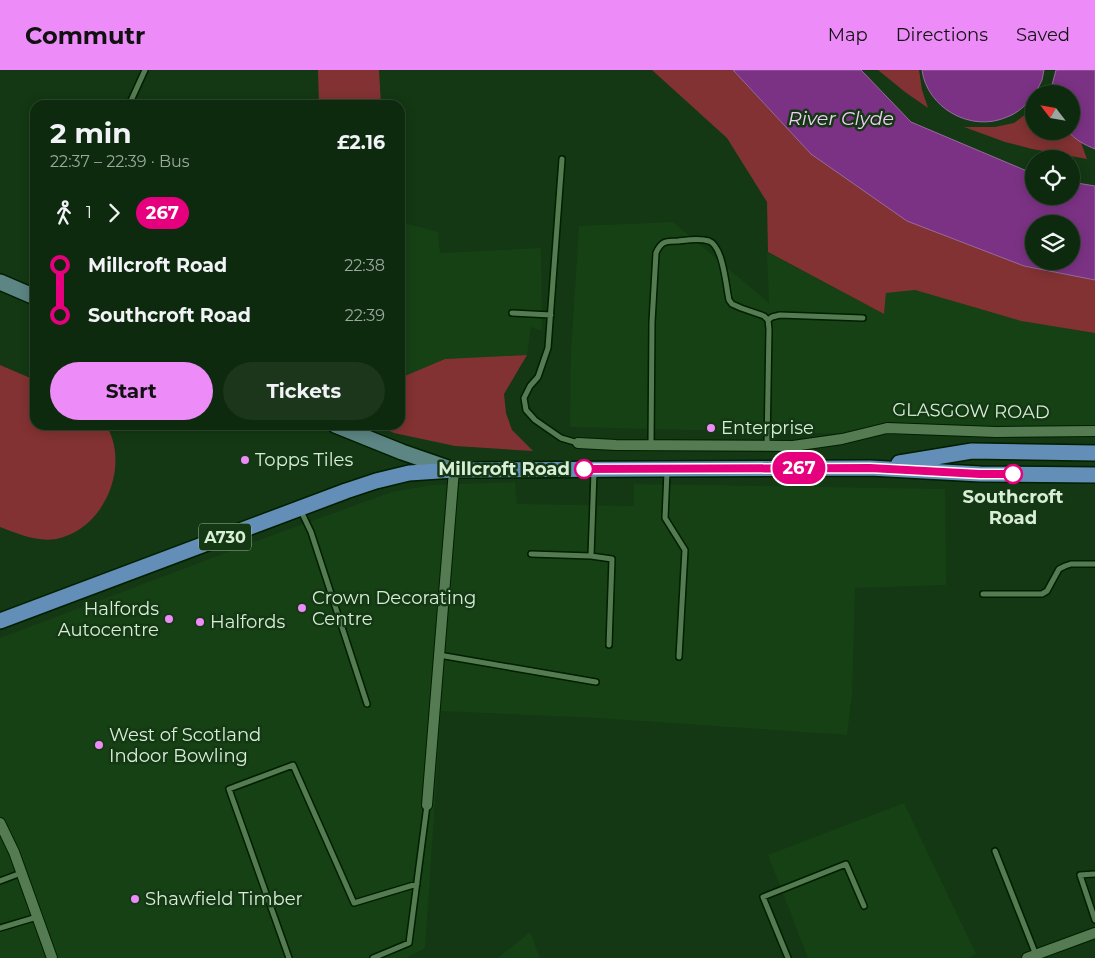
<!DOCTYPE html>
<html lang="en">
<head>
<meta charset="utf-8">
<style>
  body { margin:0; font-family:Montserrat,sans-serif; background:#1c361c; color:#f1f3f6; height:100vh; display:flex; flex-direction:column; font-size:19px; white-space:nowrap }
  * { box-sizing:border-box; margin:0 }
  p { font-size:16px; color:#9ba79e }
  .icon { flex:none; width:28px; height:28px; fill:none; stroke:currentColor; stroke-width:2; stroke-linecap:round; stroke-linejoin:round }
  .map { position:relative; flex:1; overflow:hidden }
  .sheet { position:absolute; left:30px; top:30px; width:375px; height:330px; display:flex; flex-direction:column; background:#0e2a0e; border-radius:15px; box-shadow:0 2px 12px #0003,0 0 0 1px #2e462e }
  .sheet>* { flex:none }
  .badge { padding:0 10px; border-radius:16px; font-size:18px; line-height:32px }
  .needle { width:32px; rotate:301deg }
  .controls { position:absolute; left:1025px; top:15px; display:grid; gap:10px }
  .controls a { display:grid; place-items:center; width:55px; height:55px; border-radius:50%; background:#0e2a0e; box-shadow:0 2px 12px #0003,0 0 0 1px #2e462e; font-size:25px }
  .map>.badge { position:absolute; translate:-50% -50%; box-shadow:0 0 0 2px #fff }
  .legs { display:flex; align-items:center; gap:8px; height:55px; padding:0 20px; font-size:16px }
  .legs p { margin-inline-start:auto }
  .head { display:flex; align-items:center; justify-content:space-between; height:85px; padding:0 20px }
  h1 { font-size:28px; font-weight:700; line-height:38px }
  .action { display:flex; gap:10px; margin-top:auto; padding:10px 20px }
  .action a { flex:1; height:58px; border-radius:30px; background:#ed8cf9; color:#111; font-size:20px; font-weight:700; line-height:58px; text-align:center }
  .action a+a { background:#1c361c; color:#f1f3f6 }
  ul { padding:0 20px; list-style:none }
  li { display:flex; align-items:center; gap:18px; height:50px; font-size:19px }
  li i { display:grid; place-items:center; width:8px; height:100%; margin:0 6px; background:currentColor }
  li i::after { content:''; width:12px; height:12px; margin:-6px; border:4px solid; border-radius:50%; background:#0e2a0e }
  li p { margin-inline-start:auto }
  li:first-child i { background:linear-gradient(#0000 50%,currentColor 0) }
  li:last-child i { background:linear-gradient(currentColor 50%,#0000 0) }
  header { display:flex; align-items:center; gap:30px; box-sizing:border-box; height:70px; padding:0 25px; background:#ed8cf9; color:#111 }
  header strong { font-size:24px }
  nav { display:flex; gap:28px; margin-inline-start:auto; font-size:18px }
  .map>svg:first-child { display:block }
  .built { fill:#164115 }
  .green { fill:#823232 }
  .water { fill:#7b3284; stroke:#976a9d; fill-rule:evenodd }
  .lines { fill:none; stroke-linecap:round; stroke-linejoin:round }
  .lane-casing { stroke:#001e00; stroke-width:8 }
  .street-casing { stroke:#001e00; stroke-width:12 }
  .secondary-casing { stroke:#001e00; stroke-width:18 }
  .primary-casing { stroke:#001e00; stroke-width:18 }
  .lane { stroke:#557b52; stroke-width:5 }
  .street { stroke:#557b52; stroke-width:10 }
  .secondary { stroke:#5c8584; stroke-width:15 }
  .primary { stroke:#628eb7; stroke-width:15 }
  .line-1-casing { stroke:#fff; stroke-width:11 }
  .line-1 { stroke:#e6007e; stroke-width:8 }
  .poi-dot { fill:#ed8cf9; stroke:#133813; stroke-width:2 }
  .stop-1-dot { fill:#fff; stroke:#e6007e; stroke-width:2.5 }
  .labels { text-anchor:middle; dominant-baseline:central; stroke-width:5; stroke-linejoin:round; paint-order:stroke }
  .shield { fill:#133813; stroke:#9eb79c; stroke-width:1 }
  .shield-label { font-size:16px; font-weight:bold; fill:#d9eed7 }
  .street-label { font-size:18px; fill:#d9eed7; stroke:#133813 }
  .poi-label { font-size:18px; fill:#d9eed7; stroke:#133813; text-anchor:start }
  .stop-label { font-size:18px; font-weight:bold; fill:#d9eed7; stroke:#133813; text-anchor:end }
  .water-label { font-size:19px; font-style:italic; fill:#f3ccf7; stroke:#133813 }
</style>
</head>
<body>
<header>
<strong>Commutr</strong>
<nav><a>Map</a><a>Directions</a><a>Saved</a></nav>
</header>
<div class="map">
<svg width="1095" height="888" viewBox="0 0 1095 888">
  <rect width="100%" height="100%" fill="#133813"/>
  <path class="built" d="M400 152 438 162 440 183 541 178 542 261 531 257 527 285 445 289 400 308Z
    M673 152 769 233 767 182 884 244 886 223 915 220 1021 251 1095 263V356L901 365 570 357 571 282 579 156Z
    M515 412 517 434 634 436V414L945 419 946 515 855 518 852 624 847 665 598 648 441 641 425 878 406 888H0V568L292 458 392 422 432 415Z
    M904 733 976 884 968 888H808L768 785Z
    M530 862 540 888H498Z"/>
  <path class="green" d="M318 0H379L381 35H319Z
    M652 0H733L811 84 1024 196 1095 210V263L1021 251 915 220 886 223 884 244 768 182 767 132 727 68Z
    M878 0H919L922 20 928 38 905 22Z
    M1034 38V61H1071L1080 70 1087 89 1032 79 1005 72 964 57H995L1014 53Z
    M527 285 504 324 506 343 512 360 533 381 455 376 394 363 376 355H400V308L445 289Z
    M0 295 35 310V355H106C131 396 104 460 56 469 37 472 18 464 0 457Z"/>
  <path class="water" d="M733 0H861L911 52 1034 104V126H1071V112L1095 116V210L1024 196 907 151 811 84ZM1034 154H1071V191H1034Z
    M922 0H1044L1042 10 1035 24H1034V26C1026 35 1018 43 1007 47 971 63 927 38 922 0Z
    M1056 0H1095V79C1085 75 1075 70 1068 61H1071V24H1053L1052 15Z"/>
  <g class="lines">
    <defs>
      <path id="lane" d="M129 35 145 0
        M562 89 548 278 538 307 530 316 524 328 526 340 535 350 561 368 578 373
        M512 243 551 245
        M768 250 772 247 780 245 863 248
        M651 375 652 252 656 183C661 171 666 171 678 171 688 170 699 168 709 171 723 176 726 216 729 230L732 234 741 238 764 246 768 250 769 259 767 376
        M594 402 591 486 612 489 609 575
        M667 402 665 448 685 480 679 587
        M300 439 311 462 367 634
        M531 484 591 486
        M983 524H1042L1047 521 1059 499 1065 496 1071 494H1095
        M439 585 596 612
        M995 781 1036 885
        M1095 804 1080 805 1095 850
        M0 811 21 803
        M0 858 37 847
        M289 888 229 719 293 695 354 833 417 814
        M373 888 409 873 427 735
        M788 888 763 827 846 794 864 836"/>
      <path id="street" d="M578 373 616 375 793 376 842 369 887 358 996 362 1095 361
        M427 735 454 400
        M0 753 14 782 52 888
        M1027 888 1095 863"/>
      <path id="secondary" d="M0 212 35 227
        M335 355 402 382 454 400"/>
      <path id="primary" d="M899 393 972 381 1095 383
        M0 551 346 421 376 411 409 403 454 400 870 398 980 404 1095 405"/>
    </defs>
    <use href="#lane" class="lane-casing"/>
    <use href="#street" class="street-casing"/>
    <use href="#secondary" class="secondary-casing"/>
    <use href="#primary" class="primary-casing"/>
    <use href="#lane" class="lane"/>
    <use href="#street" class="street"/>
    <use href="#secondary" class="secondary"/>
    <use href="#primary" class="primary"/>
  </g>
  <g class="lines">
    <defs>
      <path id="line-1" d="M584 399 870 398 980 404H1013"/>
    </defs>
    <use href="#line-1" class="line-1-casing"/>
    <use href="#line-1" class="line-1"/>
  </g>
  <g class="poi-dot">
    <circle cx="711" cy="358" r="5"/>
    <circle cx="245" cy="390" r="5"/>
    <circle cx="302" cy="538" r="5"/>
    <circle cx="169" cy="549" r="5"/>
    <circle cx="200" cy="552" r="5"/>
    <circle cx="99" cy="675" r="5"/>
    <circle cx="135" cy="829" r="5"/>
  </g>
  <g class="stop-1-dot">
    <circle cx="584" cy="399" r="9"/>
    <circle cx="1013" cy="404" r="9"/>
  </g>
  <g class="labels">
    <rect class="shield" x="199" y="453.5" width="52" height="27" rx="4"/>
    <g class="shield-label">
      <text x="225" y="467">A730</text>
    </g>
    <g class="street-label">
      <text transform="translate(971 341) rotate(1)">GLASGOW ROAD</text>
    </g>
    <g class="poi-label">
      <text x="721" y="358">Enterprise</text>
      <text x="255" y="390">Topps Tiles</text>
      <text x="312" y="528">Crown Decorating<tspan x="312" dy="21">Centre</tspan></text>
      <text x="159" y="539" text-anchor="end">Halfords<tspan x="159" dy="21">Autocentre</tspan></text>
      <text x="210" y="552">Halfords</text>
      <text x="109" y="665">West of Scotland<tspan x="109" dy="21">Indoor Bowling</tspan></text>
      <text x="145" y="829">Shawfield Timber</text>
    </g>
    <g class="stop-label">
      <text x="570" y="399">Millcroft Road</text>
      <text x="1013" y="427" text-anchor="middle">Southcroft<tspan x="1013" dy="21">Road</tspan></text>
    </g>
    <g class="water-label">
      <text x="841" y="48">River Clyde</text>
    </g>
  </g>
</svg>
<div class="controls">
<a><svg class="needle" viewBox="-14 -14 28 28"><path d="M0-13l5 13h-10z" fill="#e53935"/><path d="M0 13l5-13h-10z" fill="#9ba79e"/></svg></a>
<a><svg class="icon" aria-label="locate" viewBox="0 0 24 24"><circle cx="12" cy="12" r="6"/><path d="M12 2v4M12 18v4M2 12h4M18 12h4"/></svg></a>
<a><svg class="icon" aria-label="layers" viewBox="0 0 24 24"><path d="M12 4l9 5-9 5-9-5zM3 14l9 5 9-5"/></svg></a>
</div>
<b class="badge" style="left:799px;top:398px;background:#e6007e;color:#fff">267</b>
<section class="sheet">
<div class="head"><div><h1>2 min</h1><p>22:37 – 22:39 · Bus</p></div><b>£2.16</b></div>
<div class="legs"><svg class="icon" aria-label="walk" viewBox="0 0 24 24"><circle cx="13" cy="4" r="2"/><path d="M13 8l-2 6 4 7M11 14l-3 7M7 12l3-4h3l4 4"/></svg>1<svg class="icon" aria-label="forward" viewBox="0 0 24 24"><path d="M9 5l7 7-7 7"/></svg><b class="badge" style="background:#e6007e;color:#fff">267</b></div>
<ul>
<li><i style="color:#e6007e"></i><b>Millcroft Road</b><p>22:38</p></li>
<li><i style="color:#e6007e"></i><b>Southcroft Road</b><p>22:39</p></li>
</ul>
<div class="action"><a>Start</a><a>Tickets</a></div>
</section>
</div>
</body>
</html>
